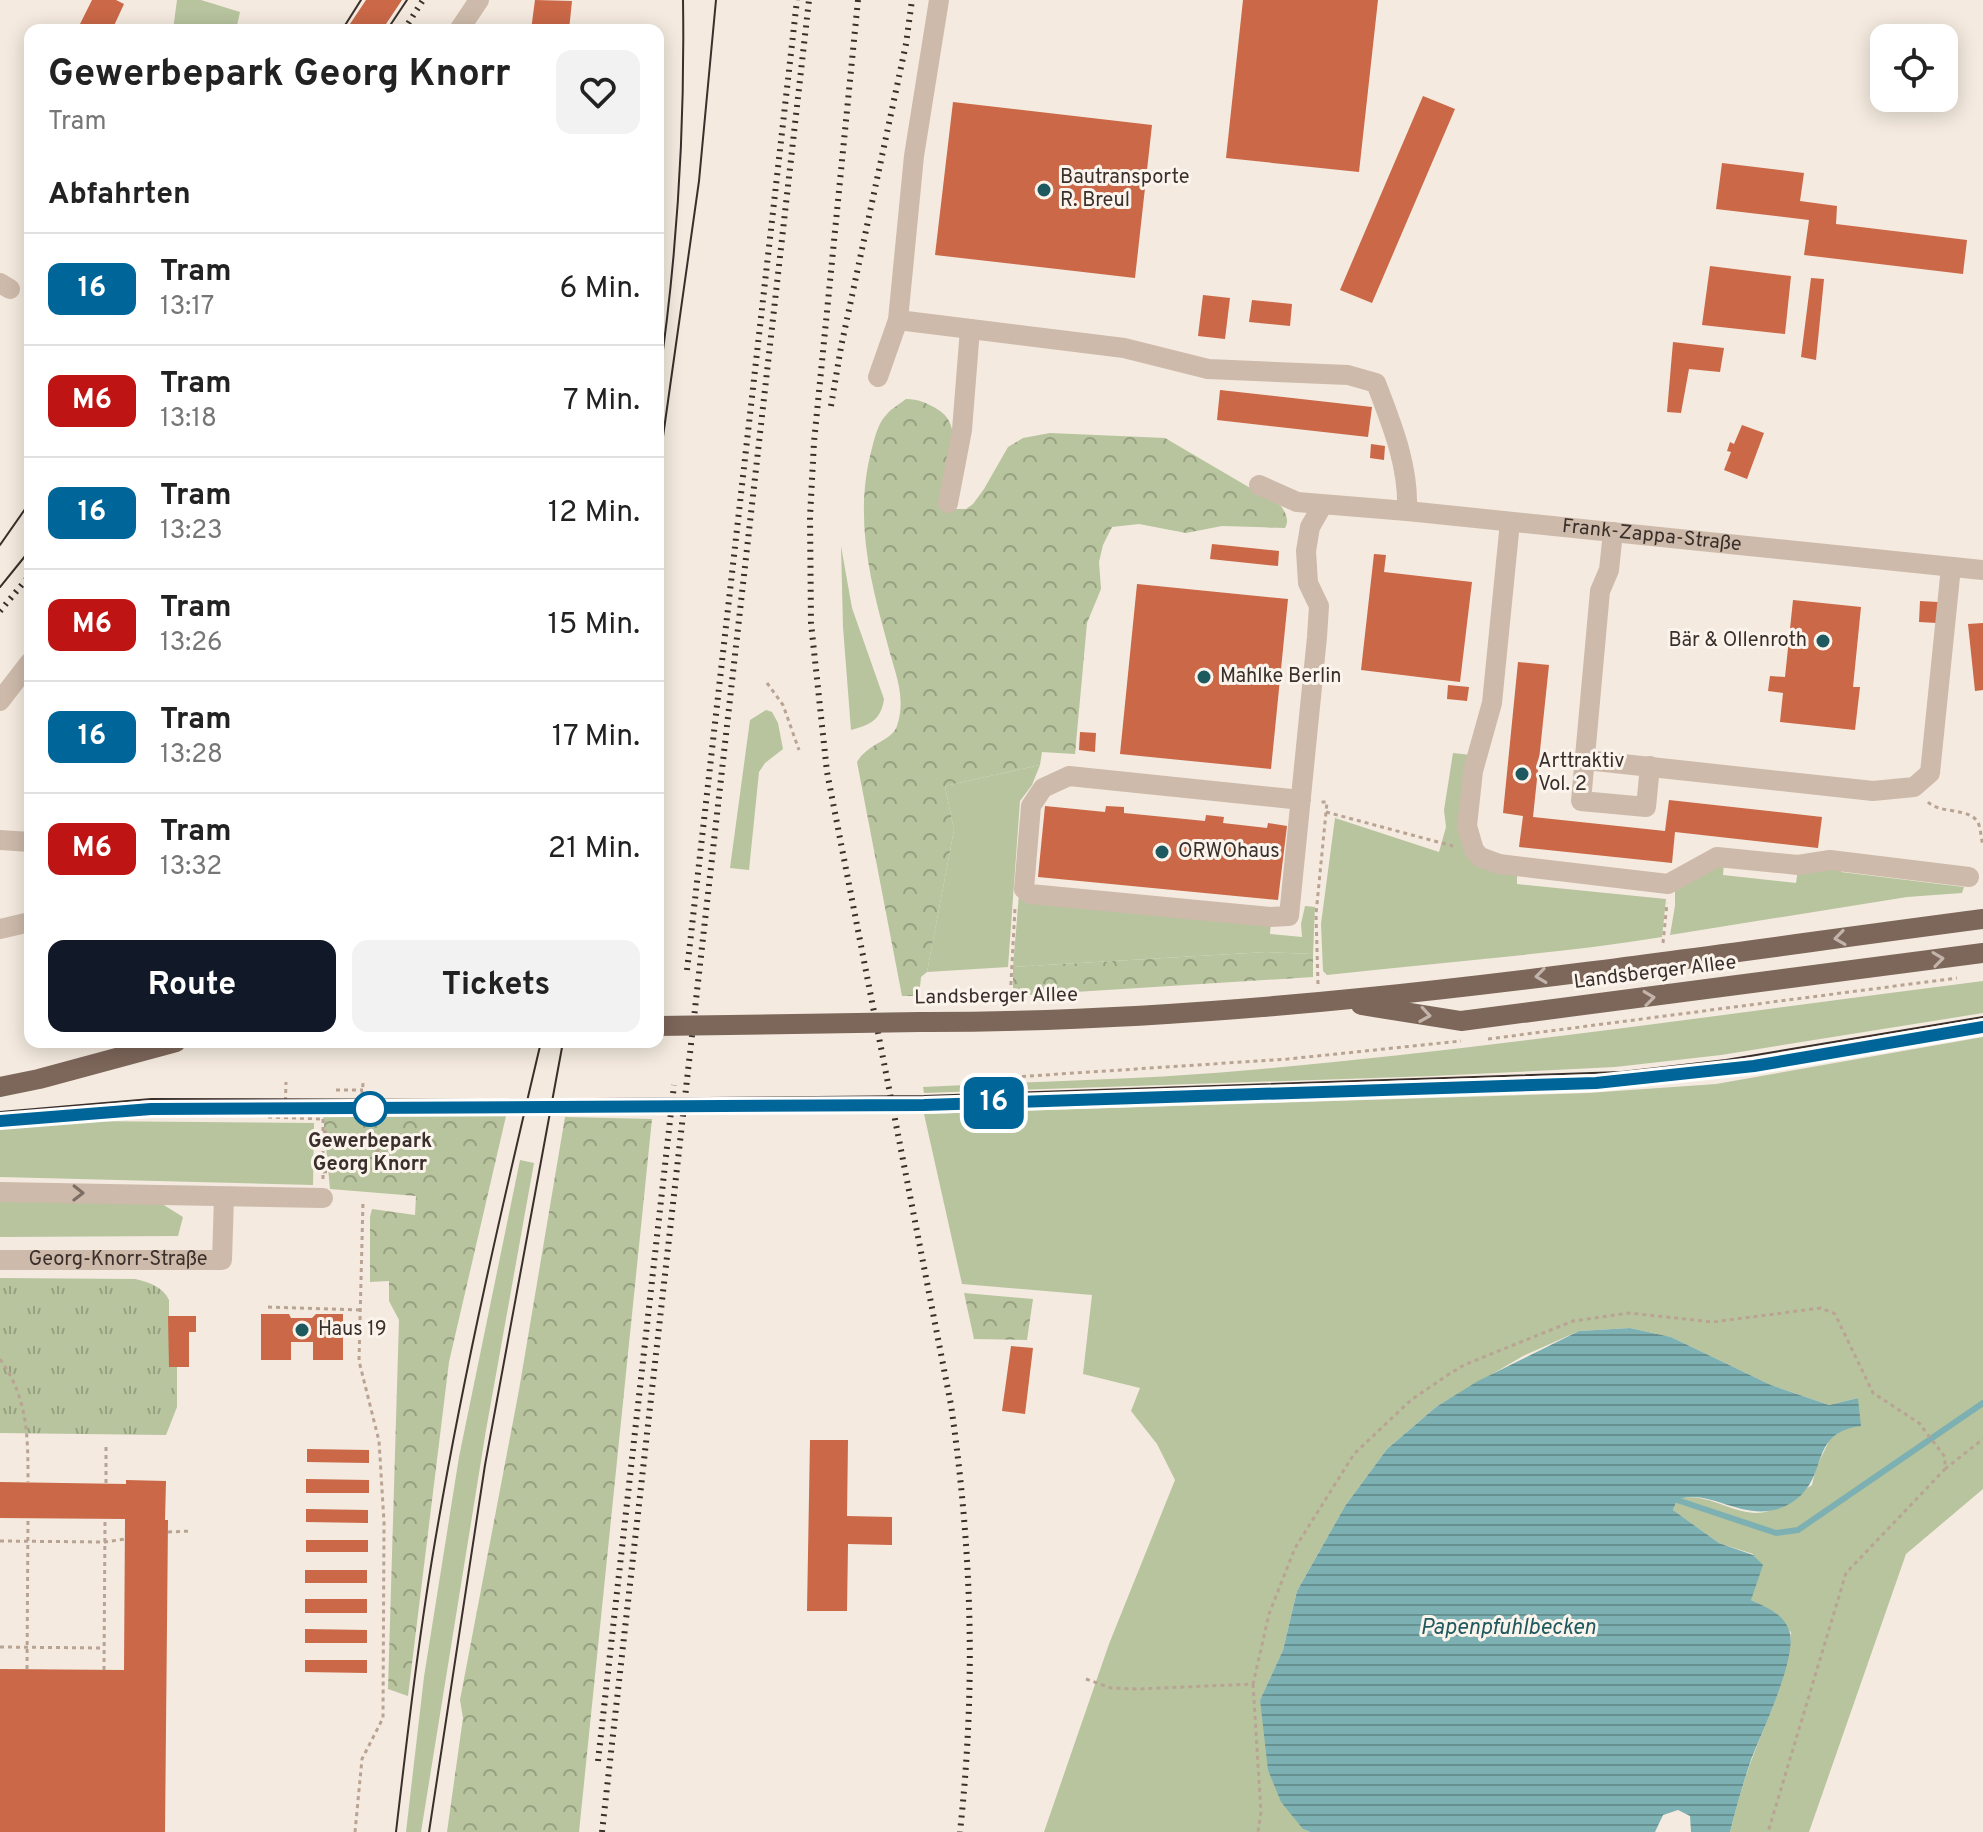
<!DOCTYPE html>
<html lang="de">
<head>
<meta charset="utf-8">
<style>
  body { margin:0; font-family:Overpass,sans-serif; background:#f2f2f2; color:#222; height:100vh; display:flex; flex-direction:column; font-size:30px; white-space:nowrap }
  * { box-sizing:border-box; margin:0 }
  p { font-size:26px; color:#767676 }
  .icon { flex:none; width:44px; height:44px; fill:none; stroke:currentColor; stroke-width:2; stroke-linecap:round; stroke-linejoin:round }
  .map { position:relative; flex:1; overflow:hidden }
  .side { position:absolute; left:24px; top:24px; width:640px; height:1024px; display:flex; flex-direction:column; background:#fff; border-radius:16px; box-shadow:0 4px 20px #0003 }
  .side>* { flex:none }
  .badge { padding:0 16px; border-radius:12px; font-size:28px; line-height:52px }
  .fabs { position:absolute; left:1870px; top:24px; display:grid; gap:16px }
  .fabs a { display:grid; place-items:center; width:88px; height:88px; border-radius:16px; background:#fff; box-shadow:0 4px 20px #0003; font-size:40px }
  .map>.badge { position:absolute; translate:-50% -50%; box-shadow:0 0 0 4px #fff }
  h2 { padding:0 24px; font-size:30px; line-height:72px }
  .round { display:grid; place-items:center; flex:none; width:84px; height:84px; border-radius:16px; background:#f2f2f2 }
  .overview { display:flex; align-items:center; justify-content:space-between; height:136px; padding:0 24px }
  h1 { font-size:38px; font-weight:700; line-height:60px }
  .button { display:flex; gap:16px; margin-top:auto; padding:16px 24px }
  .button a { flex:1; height:92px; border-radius:16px; background:#111827; color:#fff; font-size:32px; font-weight:700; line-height:92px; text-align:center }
  .button a+a { background:#f2f2f2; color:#222 }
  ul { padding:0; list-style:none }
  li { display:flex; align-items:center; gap:24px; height:112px; padding:0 24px; border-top:2px solid #e0e0e0 }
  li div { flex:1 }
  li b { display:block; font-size:30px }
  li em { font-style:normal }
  li .badge { min-width:88px; font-weight:700; text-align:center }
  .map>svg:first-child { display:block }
  .grass { fill:#b7c49e }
  .forest { fill:url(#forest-crowns) }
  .park { fill:url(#park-tufts) }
  .water { fill:url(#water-rules) }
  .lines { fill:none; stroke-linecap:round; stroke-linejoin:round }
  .stream { stroke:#7db0b2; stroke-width:6 }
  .building { fill:#ca6847 }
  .path { stroke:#b9a494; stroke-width:3; stroke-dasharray:4 4; stroke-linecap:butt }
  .minor { stroke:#cdbaaa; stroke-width:20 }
  .major { stroke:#7d665a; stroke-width:20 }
  .tram { stroke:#3a2f2a; stroke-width:2 }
  .rail { stroke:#3a2f2a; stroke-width:6; stroke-dasharray:2 6; stroke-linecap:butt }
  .major-bridge { stroke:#7d665a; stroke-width:20 }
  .oneway { stroke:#c2b4aa }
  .oneway2 { stroke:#7c6e64 }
  .line-casing { stroke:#fff; stroke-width:18 }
  .line { stroke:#069; stroke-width:12 }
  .poi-dot { fill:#1d595e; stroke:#fbf4ec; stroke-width:3 }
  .stop-dot { fill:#fff; stroke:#069; stroke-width:4 }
  .labels { text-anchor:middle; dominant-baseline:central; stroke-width:6; stroke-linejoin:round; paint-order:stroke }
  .poi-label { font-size:20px; fill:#3a2f2a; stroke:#fbf4ec; text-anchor:start }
  .street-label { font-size:20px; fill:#3a2f2a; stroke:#fbf4ec }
  .stop-label { font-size:20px; font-weight:bold; fill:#3a2f2a; stroke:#fbf4ec }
  .water-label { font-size:22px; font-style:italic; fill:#1d595e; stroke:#fbf4ec }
</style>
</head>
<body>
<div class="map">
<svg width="1983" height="1832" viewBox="0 0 1983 1832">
  <defs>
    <pattern id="forest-crowns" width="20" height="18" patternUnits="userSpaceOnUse" patternTransform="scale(2)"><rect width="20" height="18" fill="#b7c49e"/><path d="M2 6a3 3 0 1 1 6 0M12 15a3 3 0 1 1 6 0" fill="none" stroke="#96a081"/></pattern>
    <pattern id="park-tufts" width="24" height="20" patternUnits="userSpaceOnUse" patternTransform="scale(2)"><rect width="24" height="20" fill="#b7c49e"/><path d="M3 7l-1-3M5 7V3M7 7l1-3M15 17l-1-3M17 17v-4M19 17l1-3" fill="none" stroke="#96a081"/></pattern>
    <pattern id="water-rules" width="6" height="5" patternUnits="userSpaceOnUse" patternTransform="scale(2)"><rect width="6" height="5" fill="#7db0b2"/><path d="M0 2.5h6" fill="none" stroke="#679091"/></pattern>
  </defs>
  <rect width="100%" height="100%" fill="#f4eadf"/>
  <path class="grass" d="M177 0H201L240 12 236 30H173Z
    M841 546 852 608 884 699C881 720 870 725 851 730L843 627Z
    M766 710 772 712 778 723 783 749 765 763 759 772 749 870 730 868 750 720Z
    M1453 753 1471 755 1464 834 1517 871V884L1666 899 1662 937C1551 955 1439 962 1327 975L1323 971 1321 924 1335 818 1439 852 1446 827 1444 810Z
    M1040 765 1032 785 1020 801 1008 967 927 972 954 830 945 786Z
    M1724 862 1723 875 1796 883 1798 869 1842 865 1841 872 1964 887 1962 893 1907 897 1670 935 1675 906V884Z
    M1019 894 1271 921 1270 934 1302 937 1301 924 1305 906 1315 907 1313 954 1266 952 1013 967Z
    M1983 981V1013L1721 1055 1615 1067 1432 1076 924 1093 923 1087C1032 1081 1142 1080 1250 1070 1495 1048 1739 1012 1983 981Z
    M1983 1037V1489L1906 1554 1809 1832H1730C1736 1808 1743 1782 1752 1759 1768 1716 1788 1679 1791 1632L1761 1605 1751 1600 1753 1554 1719 1543 1673 1510 1677 1500C1706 1488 1738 1521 1769 1511 1783 1507 1799 1493 1812 1485L1816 1468 1830 1439 1844 1429 1858 1398 1829 1405 1771 1385 1671 1337 1630 1328 1579 1331 1523 1356 1436 1407 1387 1449 1345 1506 1297 1591 1283 1650 1260 1700 1303 1829 1310 1832H1044L1109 1644 1175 1480 1157 1444 1131 1411 1140 1388 1083 1374 1092 1295 962 1284 924 1114 1588 1093 1716 1084Z
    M83 1121 314 1123 313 1185 0 1177V1126Z
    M520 1160 534 1163 486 1430 421 1832H406L424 1677 459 1457Z
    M0 1199 159 1202 183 1217 178 1236 0 1237Z"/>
  <path class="forest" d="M906 399C918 399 927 403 937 409 971 429 939 474 940 504L948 509H966L973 504 984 489 1008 447 1023 438 1050 433 1165 438 1281 506C1285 512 1290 520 1285 528L1222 526 1186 533 1139 524 1112 527 1103 545 1099 562 1101 589 1087 623 1075 754 1042 752 1040 765 945 786 954 830 927 972 921 977 919 996H902L857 762C868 743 892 741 897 726 907 696 894 671 887 642 869 577 854 515 872 448 875 437 878 423 887 414 892 408 900 404 906 399Z
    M1266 952 1313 954V977L1013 996V967Z
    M323 1115 506 1116 449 1362 408 1696 388 1689 399 1320 389 1301V1281L370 1282V1217L372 1209 415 1215 416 1196 330 1189Z
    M565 1117 652 1119 579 1832H447L463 1718 460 1700 519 1390Z
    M964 1293 1033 1299 1027 1340 974 1339Z"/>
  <path class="park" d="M0 1278 135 1279C149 1282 163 1287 169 1300V1367H177V1407L166 1435 0 1433Z"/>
  <path class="water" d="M1630 1328 1671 1337 1771 1385 1829 1405 1858 1398 1861 1426C1806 1433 1831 1479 1791 1503 1748 1529 1711 1486 1677 1500L1673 1510 1719 1543 1753 1555 1763 1565 1751 1600C1765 1607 1783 1613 1789 1630 1799 1655 1761 1734 1751 1760 1743 1783 1736 1808 1730 1832H1691L1690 1816 1678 1810 1663 1815 1655 1832H1310L1303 1829 1281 1802 1268 1770 1260 1700 1283 1650 1297 1591 1345 1506 1387 1449 1436 1407 1478 1381 1579 1331Z"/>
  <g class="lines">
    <path class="stream" d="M1677 1500 1776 1533 1798 1530 1983 1403"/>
  </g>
  <path class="building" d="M92 0H116L124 4 112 30H77Z
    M366 0H402L382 30H346Z
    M535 0 572 1 569 30H531Z
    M1243 0H1378L1359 172 1226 158Z
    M1423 96 1455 109 1372 303 1340 290Z
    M953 102 1152 125 1135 278 935 255Z
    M1722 163 1804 173 1800 201 1837 206 1836 224 1967 240 1963 274 1804 255 1809 220 1716 209Z
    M1710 266 1791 276 1785 334 1702 325Z
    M1811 278 1824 279 1816 360 1801 357Z
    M1203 295 1230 298 1225 339 1198 336Z
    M1252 300 1292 304 1290 326 1249 322Z
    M1673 342 1724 348 1720 372 1689 369 1681 413 1667 412Z
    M1220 390 1372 407 1368 437 1217 420Z
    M1742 425 1764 433 1747 479 1724 470 1731 452 1727 451 1730 442 1734 444Z
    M1371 444 1385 446 1384 460 1370 458Z
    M1212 544 1279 551 1278 566 1210 559Z
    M1374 554 1386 555 1384 572 1472 582 1460 682 1361 670Z
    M1137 584 1288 599 1271 769 1120 754Z
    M1793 600 1861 607 1853 687H1860L1855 730 1780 722 1783 693 1768 691 1770 676 1785 677Z
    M1920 601 1938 602 1937 623 1919 622Z
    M1983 623V690L1975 691 1968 624Z
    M1518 662 1549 665 1533 817 1665 831 1669 800 1822 817 1818 848 1675 832 1672 863 1519 847 1523 816 1503 813Z
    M1448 685 1469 687 1467 701 1447 699Z
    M1080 732 1096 733 1095 752 1079 750Z
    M1045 806 1105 812 1106 806 1124 807V813L1205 821 1206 815 1224 817 1223 823 1267 828 1268 823 1287 826 1278 900 1038 877Z
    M261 1314H289L291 1318H312L316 1314H343V1360H313V1342H291V1360H261Z
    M168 1316H196V1332H189V1367H169Z
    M1011 1346 1033 1348 1025 1414 1002 1411Z
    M810 1440H848L847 1516 892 1517V1545L848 1544 847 1611H807Z
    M307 1449 369 1450V1463L307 1462Z
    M306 1479 369 1480V1493H306Z
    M126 1480 166 1481 165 1520H168L165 1832H0V1669L124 1670 125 1519 0 1518V1482L126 1484Z
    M306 1509 368 1510V1523L306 1522Z
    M306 1540H368V1552H306Z
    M305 1570H367V1583H305Z
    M305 1599H367V1613H305Z
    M305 1629 367 1630V1643H305Z
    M305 1660H367V1673L305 1672Z"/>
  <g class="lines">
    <path class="path" d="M767 683 783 705 799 750
      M1928 802C1941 815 1972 806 1979 825 1981 831 1981 839 1983 845
      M1326 812 1453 846
      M1663 943 1667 903
      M1318 984 1316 914 1327 802H1320
      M27 992 30 991
      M1010 1001 1015 908
      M1488 1039 1957 978
      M1014 1077 1288 1059 1461 1041
      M336 1090H363
      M362 1095 363 1083
      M268 1117 323 1119
      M285 1117 286 1082
      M323 1172 386 1168 390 1155 323 1131
      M323 1179V1115
      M268 1307 360 1310
      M0 1359C28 1398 28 1436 28 1482
      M1945 1469 1983 1439
      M106 1483V1447
      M168 1532 191 1531
      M0 1541 105 1542 125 1539
      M0 1647 104 1648
      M27 1669 28 1518
      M104 1670 105 1519
      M1086 1679 1111 1688 1138 1689 1253 1684 1269 1614 1295 1548 1354 1454 1411 1400 1446 1376 1464 1365 1573 1321 1629 1313 1713 1322 1821 1308 1835 1314 1873 1393 1919 1423 1945 1457V1469L1846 1573 1768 1832
      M1253 1684 1261 1812 1258 1832
      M355 1832 362 1759 383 1718 384 1522 379 1441 359 1361 363 1201"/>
    <g class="minor">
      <path d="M459 30 479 0"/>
      <path d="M0 283 10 289"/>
      <path d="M898 320 1124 348 1208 369 1348 375 1376 383C1392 425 1409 466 1407 511"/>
      <path d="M878 377 898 320 914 156 939 0"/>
      <path id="s1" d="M1259 485 1297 502 1407 511 1983 570"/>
      <path d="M948 503 962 430 970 329"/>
      <path d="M1510 522 1492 703 1473 771 1467 826 1474 850 1480 857 1499 864 1668 884 1717 857 1798 865 1830 860 1969 877"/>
      <path d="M1613 532 1609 570 1600 591 1581 801 1646 807 1650 766"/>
      <path d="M0 701 30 662"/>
      <path d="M1586 760 1873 791 1914 787 1930 773 1951 567"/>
      <path d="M1301 800 1069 776 1043 788 1031 806 1024 889 1030 894 1270 917 1289 916 1317 637 1319 606 1308 583 1306 551 1310 527 1322 506"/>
      <path d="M0 840 30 842"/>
      <path d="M0 929 30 922"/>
      <path d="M0 1192 323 1198"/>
      <path id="s2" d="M0 1260H222L224 1197"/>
    </g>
    <path class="major" d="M1361 1005 1461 1021 1983 953
      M920 1022C1276 1023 1631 965 1983 919
      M0 1087 39 1079 176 1042"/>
    <path class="tram" d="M342 30 361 0
      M387 30 407 0
      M658 386C677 258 685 129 683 0
      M658 472 699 181 716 0
      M0 545 30 502
      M0 587 30 550
      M0 1112 151 1099 485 1100 924 1096 1622 1072 1726 1060 1983 1017
      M396 1832C408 1729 420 1626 438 1524 466 1362 503 1202 541 1042
      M429 1832 485 1465 563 1042"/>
    <path class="rail" d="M858 0 814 442 810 517 811 623 827 772 951 1405C972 1551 976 1685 960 1832
      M404 30 423 0
      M831 406 841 347 906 44 912 0
      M0 611 30 575
      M687 970 797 0
      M598 1761 674 1085
      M602 1832 809 0"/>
    <path class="major-bridge" d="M658 1026 920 1022"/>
  </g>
  <defs><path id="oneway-chevron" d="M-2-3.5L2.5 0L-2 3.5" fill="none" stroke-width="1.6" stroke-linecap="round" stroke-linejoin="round" transform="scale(2)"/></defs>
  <g class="oneway">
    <use href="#oneway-chevron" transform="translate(1840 938) rotate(172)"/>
    <use href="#oneway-chevron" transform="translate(1938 959) rotate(-8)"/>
    <use href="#oneway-chevron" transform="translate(1541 976) rotate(173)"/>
    <use href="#oneway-chevron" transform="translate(1649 998) rotate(-7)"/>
    <use href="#oneway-chevron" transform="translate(1425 1015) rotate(9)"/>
  </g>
  <use class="oneway2" href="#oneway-chevron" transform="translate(78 1193) rotate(1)"/>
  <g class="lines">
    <defs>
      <path id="line" d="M0 1121 151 1109 924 1105 1596 1083 1754 1066 1983 1027"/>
    </defs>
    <use href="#line" class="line-casing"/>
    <use href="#line" class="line"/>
  </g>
  <g class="poi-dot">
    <circle cx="1044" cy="190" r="8"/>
    <circle cx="1823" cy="641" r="8"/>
    <circle cx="1204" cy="677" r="8"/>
    <circle cx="1522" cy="774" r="8"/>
    <circle cx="1162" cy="852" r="8"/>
    <circle cx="302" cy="1330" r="8"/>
  </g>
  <circle class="stop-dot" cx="370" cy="1109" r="16"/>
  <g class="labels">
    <g class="poi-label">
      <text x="1060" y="178">Bautransporte<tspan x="1060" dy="23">R. Breul</tspan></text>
      <text x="1807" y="641" text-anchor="end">Bär &amp; Ollenroth</text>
      <text x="1220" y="677">Mahlke Berlin</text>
      <text x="1538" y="762">Arttraktiv<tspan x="1538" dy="23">Vol. 2</tspan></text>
      <text x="1178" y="852">ORWOhaus</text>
      <text x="318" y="1330">Haus 19</text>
    </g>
    <g class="street-label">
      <text stroke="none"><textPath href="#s1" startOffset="398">Frank-Zappa-Straße</textPath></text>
      <text transform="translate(1655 973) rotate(-7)">Landsberger Allee</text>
      <text transform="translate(996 997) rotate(-1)">Landsberger Allee</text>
      <text stroke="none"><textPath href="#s2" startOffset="118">Georg-Knorr-Straße</textPath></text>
    </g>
    <g class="stop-label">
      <text x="370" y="1142">Gewerbepark<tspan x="370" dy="23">Georg Knorr</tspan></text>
    </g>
    <g class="water-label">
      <text x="1508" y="1628">Papenpfuhlbecken</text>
    </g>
  </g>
</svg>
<div class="fabs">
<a><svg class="icon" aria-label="locate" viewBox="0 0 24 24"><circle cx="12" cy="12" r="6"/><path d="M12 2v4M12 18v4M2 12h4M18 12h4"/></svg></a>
</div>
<b class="badge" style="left:994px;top:1103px;background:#069;color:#fff">16</b>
<section class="side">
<div class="overview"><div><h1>Gewerbepark Georg Knorr</h1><p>Tram</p></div><a class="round"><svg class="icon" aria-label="heart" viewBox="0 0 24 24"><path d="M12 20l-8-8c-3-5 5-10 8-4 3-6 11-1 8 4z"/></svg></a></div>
<h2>Abfahrten</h2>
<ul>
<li><span class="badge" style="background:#069;color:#fff">16</span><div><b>Tram</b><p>13:17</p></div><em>6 Min.</em></li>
<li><span class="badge" style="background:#be1414;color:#fff">M6</span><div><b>Tram</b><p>13:18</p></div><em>7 Min.</em></li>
<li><span class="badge" style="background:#069;color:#fff">16</span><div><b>Tram</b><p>13:23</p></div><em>12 Min.</em></li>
<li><span class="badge" style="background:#be1414;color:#fff">M6</span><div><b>Tram</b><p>13:26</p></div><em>15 Min.</em></li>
<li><span class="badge" style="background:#069;color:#fff">16</span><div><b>Tram</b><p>13:28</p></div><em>17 Min.</em></li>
<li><span class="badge" style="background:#be1414;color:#fff">M6</span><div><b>Tram</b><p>13:32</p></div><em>21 Min.</em></li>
</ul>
<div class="button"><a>Route</a><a>Tickets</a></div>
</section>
</div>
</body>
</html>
